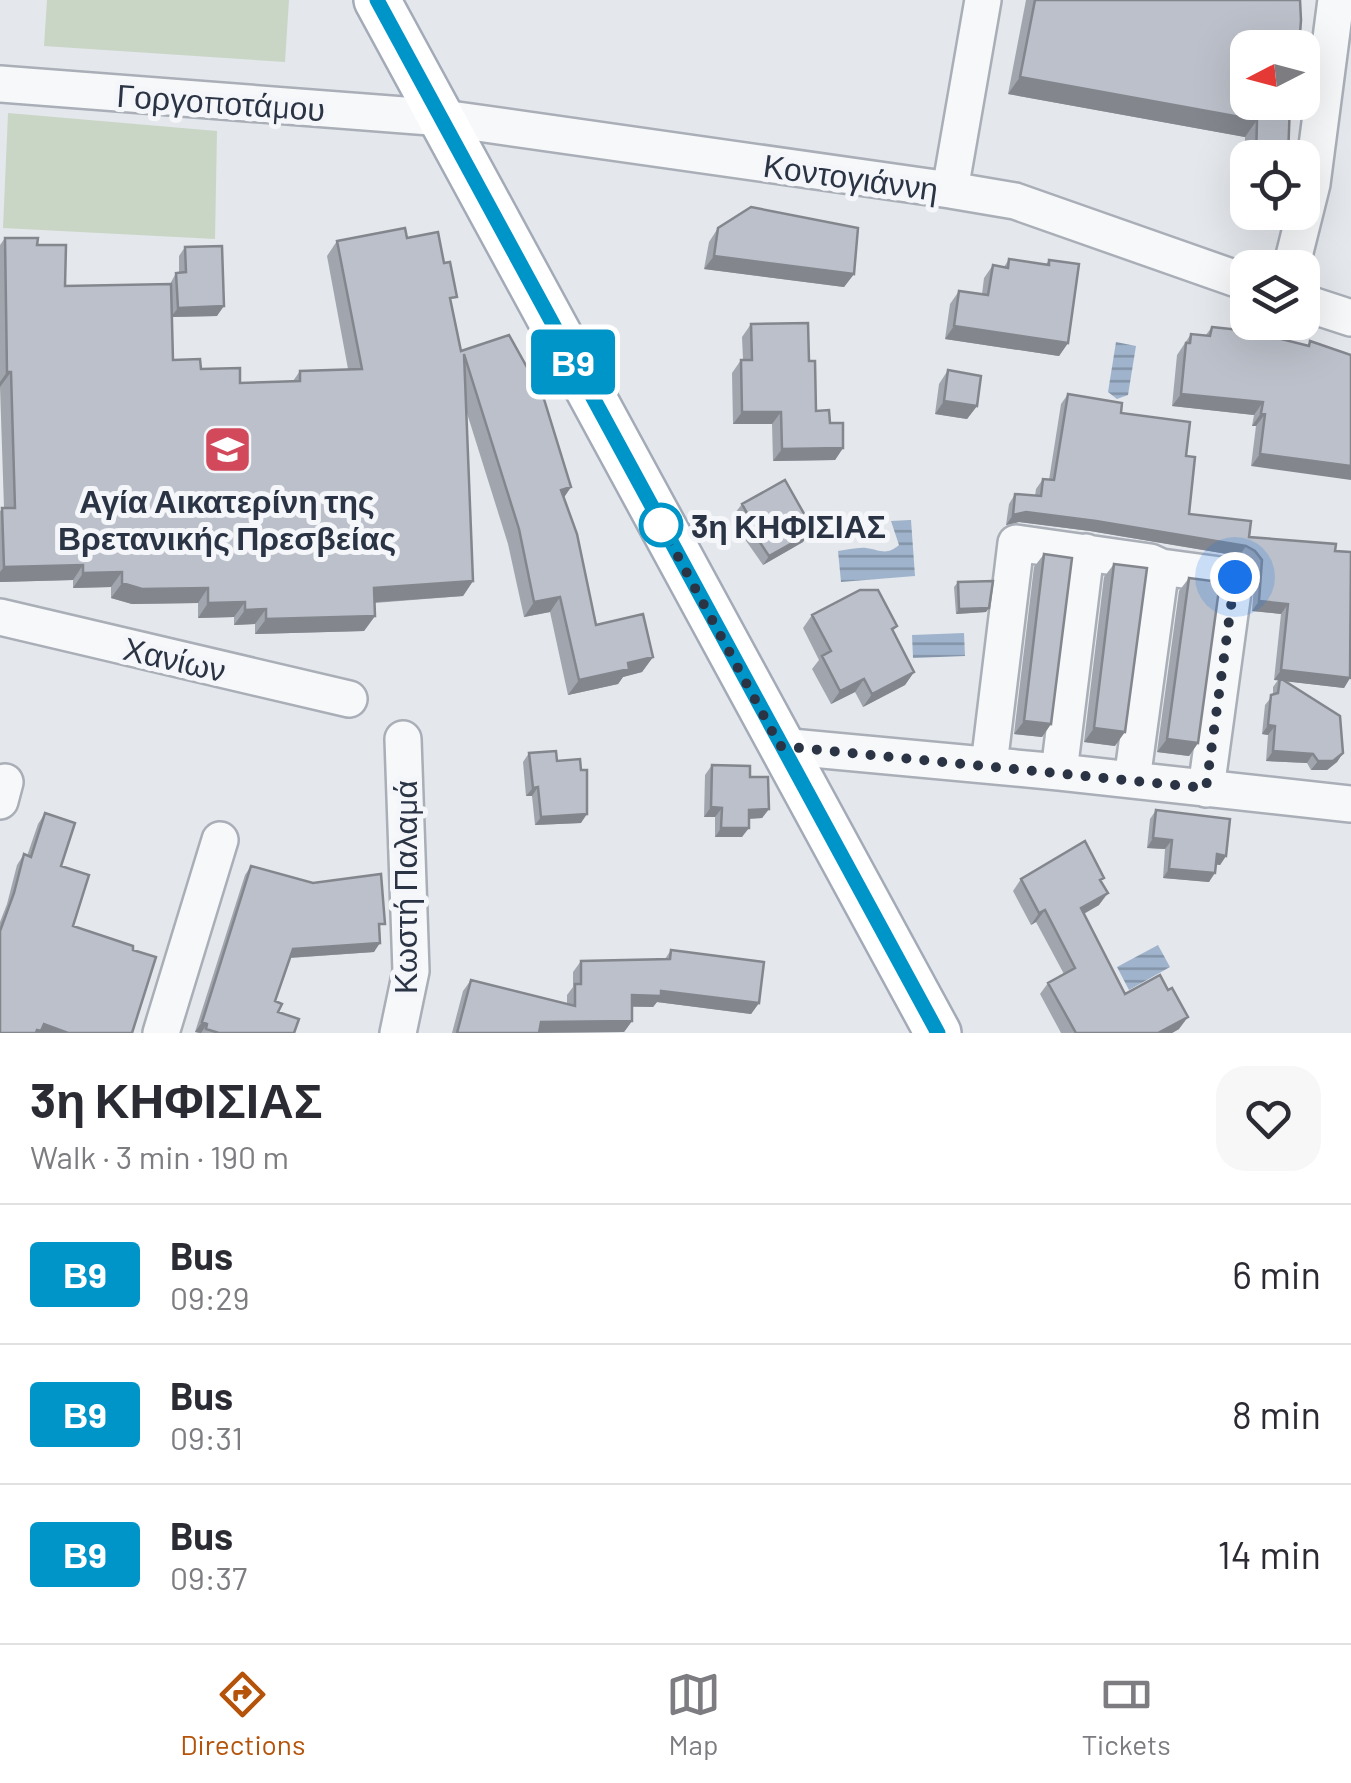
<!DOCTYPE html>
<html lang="en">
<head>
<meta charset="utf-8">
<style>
  body { margin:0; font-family:Barlow,sans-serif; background:#f7f7f7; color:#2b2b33; height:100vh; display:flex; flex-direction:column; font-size:38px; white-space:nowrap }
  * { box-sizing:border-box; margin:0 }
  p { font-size:32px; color:#7c7c81 }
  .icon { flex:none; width:55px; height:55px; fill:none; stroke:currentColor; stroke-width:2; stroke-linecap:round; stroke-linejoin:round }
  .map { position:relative; height:1033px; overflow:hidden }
  .panel { display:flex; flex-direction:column; background:#fff; flex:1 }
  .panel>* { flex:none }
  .badge { padding:0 20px; border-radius:8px; font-size:35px; line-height:65px }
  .needle { width:65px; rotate:264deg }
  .controls { position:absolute; left:1230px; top:30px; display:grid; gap:20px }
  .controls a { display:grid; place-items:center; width:90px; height:90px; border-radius:20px; background:#fff; box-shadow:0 10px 40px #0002; font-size:50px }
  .you { position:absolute; width:50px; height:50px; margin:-25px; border:8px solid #fff; border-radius:50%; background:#1a73e8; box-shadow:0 0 0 15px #1a73e833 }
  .map>.badge { position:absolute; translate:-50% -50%; box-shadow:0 0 0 5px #fff }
  .round { display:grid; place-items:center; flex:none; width:105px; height:105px; border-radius:30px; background:#f7f7f7 }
  .headline { display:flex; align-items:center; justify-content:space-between; height:170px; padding:0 30px }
  h1 { font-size:48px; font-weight:700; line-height:75px }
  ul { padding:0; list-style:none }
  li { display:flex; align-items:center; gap:30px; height:140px; padding:0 30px; border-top:2px solid #e1e1e2 }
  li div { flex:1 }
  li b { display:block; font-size:38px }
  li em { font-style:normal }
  li .badge { min-width:110px; font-weight:700; text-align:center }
  .tab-bar { display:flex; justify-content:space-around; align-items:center; height:140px; border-top:2px solid #e1e1e2; background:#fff; font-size:28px; color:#7c7c81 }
  .tab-bar a { display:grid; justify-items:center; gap:5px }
  .tab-bar .active { color:#b45309 }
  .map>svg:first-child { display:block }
  .pitch { fill:#c9d6c5 }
  .water { fill:url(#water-rules) }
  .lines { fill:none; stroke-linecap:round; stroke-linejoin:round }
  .minor-casing { stroke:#a9aeb7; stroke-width:40 }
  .major-casing { stroke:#a3abb8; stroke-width:50 }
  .minor { stroke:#f7f8fa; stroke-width:35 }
  .major { stroke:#fff; stroke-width:45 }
  .wall { fill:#a1a5ae }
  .shaded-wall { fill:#83868d }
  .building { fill:#bbc0ca; stroke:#83868d; stroke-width:2.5 }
  .line-casing { stroke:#fff; stroke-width:22 }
  .line { stroke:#0095c8; stroke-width:15 }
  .walk { stroke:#2b3445; stroke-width:10; stroke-dasharray:0 18 }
  .stop-dot { fill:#fff; stroke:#0095c8; stroke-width:5 }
  .labels { text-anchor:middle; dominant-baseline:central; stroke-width:10; stroke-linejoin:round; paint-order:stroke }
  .street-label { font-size:32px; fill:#2b3445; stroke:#f4f6f9 }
  .poi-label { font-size:32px; font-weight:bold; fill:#2b3445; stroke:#f4f6f9 }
  .stop-label { font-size:32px; font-weight:bold; fill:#2b3445; stroke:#f4f6f9; text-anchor:start }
</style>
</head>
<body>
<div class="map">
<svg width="1351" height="1033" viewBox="0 0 1351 1033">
  <defs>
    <pattern id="water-rules" width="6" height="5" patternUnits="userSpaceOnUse" patternTransform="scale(2.5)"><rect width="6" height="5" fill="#9fb4cc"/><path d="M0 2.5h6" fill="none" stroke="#8293a7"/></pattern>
  </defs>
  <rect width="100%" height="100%" fill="#e4e7ec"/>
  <path class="pitch" d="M47 0H289L285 62 44 46Z
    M8 113 217 131 215 239 3 228Z"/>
  <path class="water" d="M1116 342 1136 346 1128 395 1117 399 1108 392Z
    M911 520 915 576 841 582 838 551C847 550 858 547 866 548 881 550 886 556 899 545L891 521Z
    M964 633 965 656 913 658 912 635Z
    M1158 945 1170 967 1129 990 1117 967Z"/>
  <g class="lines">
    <defs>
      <path id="minor" d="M0 84 443 118 950 190 1015 201 1248 283
        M950 190 983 0
        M1291 268 1312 184 1336 0
        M1302 302 1351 318
        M1161 567 1235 577 1206 789
        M0 617 349 699
        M780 746 1059 772 1351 804
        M989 765 1016 543 1150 562 1161 567 1132 780
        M1059 772 1086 552
        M0 801 5 782
        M161 1033 220 840
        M398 1033 411 971 403 739"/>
      <path id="major" d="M377 0 938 1033"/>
    </defs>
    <use href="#minor" class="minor-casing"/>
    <use href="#major" class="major-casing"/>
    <use href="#minor" class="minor"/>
    <use href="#major" class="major"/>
  </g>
  <path class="wall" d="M1026 0H1300L1248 48 1288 158H1248V178H1244L1245 137 1008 94Z
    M718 228 854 274 844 287 704 269 709 242Z
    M5 238 37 245 65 286 170 284 176 273H179V256L185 247 217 316 172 317 173 360 240 383 293 381 300 371 348 369 327 256 337 241 407 238 452 305 461 351 571 487 563 498 596 625 653 657 642 672 623 677 618 684 568 695 550 612 524 617 508 544 466 410 473 581 463 596 375 603V616L364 631 255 634V624L234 625V617L198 618V603L132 604 111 598V587L73 588V580L0 582V511L4 508 0 387V245Z
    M1009 259 1046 264 1049 260 1068 343 1059 356 945 339 950 304 959 291 982 294 984 278 993 265 1004 267Z
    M751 324 809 361 816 411 830 423 843 448 835 460 773 461 772 424H733L732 373 741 360H743L742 337Z
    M1212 327 1308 345 1310 341 1351 355 1251 466 1256 426H1252L1254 415 1172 406 1177 355 1191 334 1205 336Z
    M948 370 977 406 967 419 935 414 939 384Z
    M1068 394 1121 413 1186 456 1189 514 1249 537 1335 551 1350 678 1344 688 1285 681 1343 753 1337 762 1327 770H1311L1307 763 1266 761 1268 735 1262 734 1265 705 1273 695V687L1278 680H1274L1281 614 1252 611 1255 570 1249 561 1239 556 1090 531 1019 522 1006 525 1009 504 1015 494 1035 496 1036 489 1043 479 1049 480 1061 404Z
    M742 504 804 523 803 542 763 565 742 535 745 531 735 513Z
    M1044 554 1051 724 1042 737 1014 734 1034 567Z
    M1114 564 1115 746 1084 742 1104 577Z
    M1189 578 1198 743 1189 756 1157 752 1179 591Z
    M958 582 986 612 956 614 954 587Z
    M812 615 897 626 893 631 914 672 905 685 863 707 855 692 831 704 812 669 819 660 803 628Z
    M529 753 557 761 581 823 535 825 532 796H526L523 762Z
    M712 765 750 777 769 809 762 818 749 819 742 837H715V817H704L705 775Z
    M1156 810 1226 856 1220 865 1216 864 1209 882 1163 878 1165 849 1147 848 1150 819Z
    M45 813 61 866 73 926 0 1033V922L7 904 17 865 24 854 27 856 38 824Z
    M251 866 380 931 374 952 290 958 275 1001 278 1012 294 1033H199L195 1032 245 875Z
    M1104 878 1101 881 1099 905 1084 914 1125 994 1179 1029 1172 1033H1061L1040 994 1048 983 1064 974 1036 922 1031 925 1013 891 1021 879Z
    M671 950 759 1003 751 1014 657 1002 653 1007H632V1021L624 1032 452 1033 463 991 471 980 567 1004V995L573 987V972L581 961 665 959Z"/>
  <path class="shaded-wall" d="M1020 77 1257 120 1245 137 1008 94Z
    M714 256 854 274 844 287 704 269Z
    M224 306 217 316 171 317 178 308Z
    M954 326 1068 343 1059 356 945 339Z
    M7 372H11L0 387V382Z
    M1181 394 1263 402 1254 415 1172 406Z
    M944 401 977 406 967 419 935 414Z
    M742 412H781L772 424H733Z
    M1261 413 1265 414 1256 426H1252Z
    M843 448 835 460 773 461 782 449Z
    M1260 454 1351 466V480L1251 466Z
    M571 487 561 502V490Z
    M1026 512 1096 521 1246 546 1239 556 1090 531 1019 522 1006 525 1013 515Z
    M810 533 803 542 763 565 769 556Z
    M83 565 73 580 0 582V572L4 567Z
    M122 572 111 587 73 588 83 573Z
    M473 581 463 596 364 603 374 588Z
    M122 583 208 588 198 603 132 604 111 598Z
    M560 597 550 612 524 617 534 602Z
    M1259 601 1288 604 1281 614 1252 611Z
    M245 602 234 617 198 618 208 603Z
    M989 608 986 612 956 614 959 609Z
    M266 609 255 624 234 625 245 610Z
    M375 616 364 631 255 634 266 619Z
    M653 657 642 672 623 677 618 684 568 695 579 680 628 663Z
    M1281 670 1350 678 1344 688 1274 680Z
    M914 672 905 685 863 707 872 694Z
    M864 679 855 692 831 704 840 691Z
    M1024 721 1051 724 1042 737 1014 734Z
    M1268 725 1275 726 1268 735 1262 734Z
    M1094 728 1125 732 1115 746 1084 742Z
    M1167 739 1198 743 1189 756 1157 752Z
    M1273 751 1313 754 1307 763 1266 761Z
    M1343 753 1337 762 1327 770H1311L1318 761Z
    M538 787 532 796H526L533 788Z
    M711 807 722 808 715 817H704Z
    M769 809 762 818 742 819 749 810Z
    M587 814 581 823 535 825 541 817Z
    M721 828H749L742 837H715Z
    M1153 838 1172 840 1165 849 1147 848Z
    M1217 854 1226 856 1220 865 1211 864Z
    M1169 869 1215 873 1209 882 1163 878Z
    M1108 893 1099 905 1072 920 1081 908Z
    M1045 910 1036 922 1031 925 1039 913Z
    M380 943 374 952 286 958 293 949Z
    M661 991 759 1003 751 1014 657 1002 653 1007 624 1006 632 995Z
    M1188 1017 1179 1029 1172 1033H1158Z
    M632 1021 624 1032 534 1033 541 1022Z
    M202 1022 207 1024 201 1033 195 1032Z
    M44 1024 68 1033H35Z"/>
  <path class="building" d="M1035 0H1300L1301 20 1299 48H1248V102H1290L1288 158H1256L1257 120 1020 77Z
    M751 207 858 228 854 274 714 256 718 228Z
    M405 228 407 238 438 232 444 263 450 262 457 297 450 298 461 351 509 335 543 396 571 487 561 490 577 534 596 625 643 614 653 657 628 663 629 669 579 680 560 597 534 602 519 529 464 354 473 581 374 588 375 616 266 619V609L245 610V602L208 603V588L142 589 122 583V572L83 573V565L4 567 2 508H15L11 372H7L5 238H38L37 245H66L65 286 171 284 173 360 200 359 201 369 240 368V383L300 381V371L362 369 337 241Z
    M222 246 224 306 178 308 176 273 186 272 185 247Z
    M1009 259 1049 265V260L1079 264 1068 343 954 326 959 291 988 295 993 265 1008 268Z
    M808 323 809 361H815L816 411 829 410 830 423H843V448L782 449 781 412H742L741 360H752L751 324Z
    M1212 327 1249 331 1309 346 1310 341 1351 355V466L1260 454 1265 414 1261 413 1263 402 1181 394 1186 343H1190L1191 334 1210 336Z
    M948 370 981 376 977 406 944 401Z
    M1068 394 1122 403 1121 413 1190 422 1186 456 1195 457 1189 514 1251 521 1249 537 1336 544 1335 551 1351 552 1350 678 1281 670 1288 604 1259 601 1262 560 1255 551 1246 546 1096 521 1026 512 1013 515 1015 494 1041 496 1043 479 1054 480Z
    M785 480 807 519 803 521 810 533 769 556 749 526 753 524 742 504Z
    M1044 554 1072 558 1051 724 1024 721Z
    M1114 564 1147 568 1125 732 1094 728Z
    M1189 578 1220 582 1198 743 1167 739Z
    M993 581 989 608 959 609 958 582Z
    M860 590H878L897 626 892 629 914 672 872 694 864 679 840 691 822 656 831 651 812 615Z
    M1280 678 1340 716 1343 753 1333 761H1318L1313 754 1273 751 1275 726 1268 725 1271 695 1278 693Z
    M556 751 557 761 580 759 581 770H587V814L541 817 538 787 533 788 529 753Z
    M712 765 750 766V777H768L769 809 749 810V828H721L722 808 711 807Z
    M1156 810 1230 819 1226 856 1217 854 1215 873 1169 869 1172 840 1153 838Z
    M45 813 75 823 61 866 89 875 73 926 133 946V950L156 957 132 1033H68L44 1024 41 1031 37 1030 36 1033H0V931L14 893 24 854 31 857Z
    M1085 841 1104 878 1100 880 1108 893 1081 908 1125 994 1160 975 1168 990 1172 988 1188 1017 1158 1033H1076L1048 983 1075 968 1045 910 1039 913 1021 879Z
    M251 866 313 883 381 874 385 924H379L380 943 293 949 275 1001 282 1004 278 1012 299 1019 294 1033H219L206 1029 207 1024 202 1022Z
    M671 950 764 962 759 1003 661 991V996L632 995V1021L541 1022 539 1033H457L471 980 575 1006V984H581V961L670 959Z"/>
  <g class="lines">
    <defs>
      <path id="line" d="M377 0 938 1033"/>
    </defs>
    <use href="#line" class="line-casing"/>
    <use href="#line" class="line"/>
    <path class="walk" d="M661 525 780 746 1206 788 1235 577"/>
  </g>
  <defs>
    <symbol id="school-square" viewBox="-11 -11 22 22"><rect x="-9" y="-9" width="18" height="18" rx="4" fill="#d1495b" stroke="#f4f6f9"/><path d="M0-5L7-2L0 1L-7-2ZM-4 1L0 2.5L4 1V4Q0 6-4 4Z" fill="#fff"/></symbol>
  </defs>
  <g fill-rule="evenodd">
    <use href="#school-square" x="200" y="422" width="55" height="55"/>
  </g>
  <circle class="stop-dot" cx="661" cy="525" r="20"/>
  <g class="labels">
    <g class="street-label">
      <text transform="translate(221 101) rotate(4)">Γοργοποτάμου</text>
      <text transform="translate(851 176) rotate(8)">Κοντογιάννη</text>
      <text transform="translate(175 658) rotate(13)">Χανίων</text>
      <text transform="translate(404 887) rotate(-90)">Κωστή Παλαμά</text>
    </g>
    <g class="poi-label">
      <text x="227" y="500">Αγία Αικατερίνη της<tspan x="227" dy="37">Βρετανικής Πρεσβείας</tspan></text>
    </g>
    <g class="stop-label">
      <text x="691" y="525">3η ΚΗΦΙΣΙΑΣ</text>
    </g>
  </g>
</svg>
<div class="controls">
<a><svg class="needle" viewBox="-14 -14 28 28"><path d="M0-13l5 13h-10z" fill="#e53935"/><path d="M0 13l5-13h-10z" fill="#7c7c81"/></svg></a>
<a><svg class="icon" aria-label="locate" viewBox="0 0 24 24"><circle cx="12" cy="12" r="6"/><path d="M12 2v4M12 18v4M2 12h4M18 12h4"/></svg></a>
<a><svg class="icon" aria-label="layers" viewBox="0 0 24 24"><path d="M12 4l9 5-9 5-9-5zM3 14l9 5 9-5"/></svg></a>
</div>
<div class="you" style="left:1235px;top:577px"></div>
<b class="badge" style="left:573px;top:362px;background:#0095c8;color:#fff">Β9</b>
</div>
<section class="panel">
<div class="headline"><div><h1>3η ΚΗΦΙΣΙΑΣ</h1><p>Walk · 3 min · 190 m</p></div><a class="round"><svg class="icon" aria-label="heart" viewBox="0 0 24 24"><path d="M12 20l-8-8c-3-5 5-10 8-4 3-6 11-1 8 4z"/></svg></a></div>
<ul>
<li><span class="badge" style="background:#0095c8;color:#fff">Β9</span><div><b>Bus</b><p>09:29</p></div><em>6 min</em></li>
<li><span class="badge" style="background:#0095c8;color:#fff">Β9</span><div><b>Bus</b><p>09:31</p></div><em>8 min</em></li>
<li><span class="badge" style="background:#0095c8;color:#fff">Β9</span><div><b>Bus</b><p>09:37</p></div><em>14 min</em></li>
</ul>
</section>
<nav class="tab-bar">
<a class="active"><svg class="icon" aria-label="directions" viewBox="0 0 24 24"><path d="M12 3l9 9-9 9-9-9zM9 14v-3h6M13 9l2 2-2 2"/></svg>Directions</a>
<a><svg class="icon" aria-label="map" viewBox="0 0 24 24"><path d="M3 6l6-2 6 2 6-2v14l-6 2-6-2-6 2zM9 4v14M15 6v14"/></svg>Map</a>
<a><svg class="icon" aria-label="tickets" viewBox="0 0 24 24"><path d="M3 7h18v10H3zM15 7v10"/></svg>Tickets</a>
</nav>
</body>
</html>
